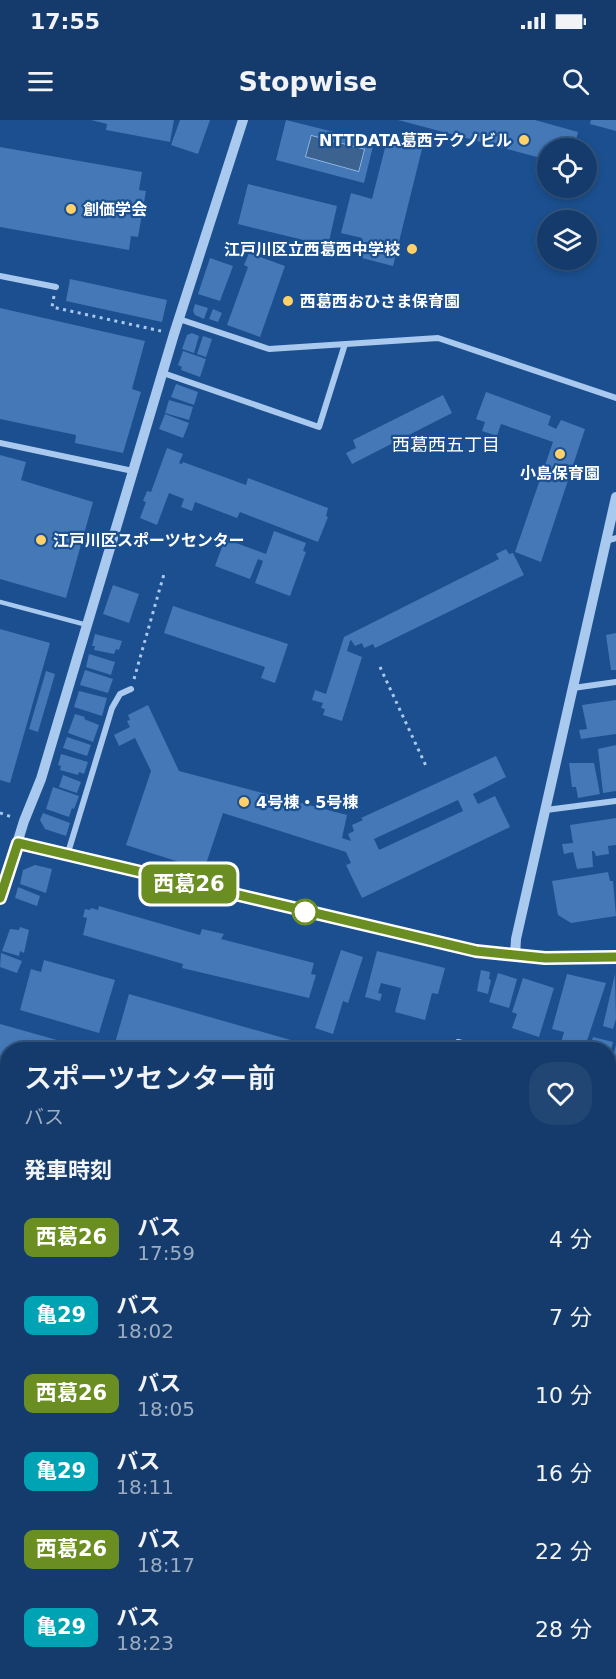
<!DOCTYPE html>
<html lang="ja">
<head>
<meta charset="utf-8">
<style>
  body { margin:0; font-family:"DejaVu Sans","Noto Sans JP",sans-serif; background:#214673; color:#f1f3f6; height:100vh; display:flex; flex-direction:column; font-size:22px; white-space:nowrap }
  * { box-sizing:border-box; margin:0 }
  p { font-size:20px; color:#9dadc1 }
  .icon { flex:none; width:33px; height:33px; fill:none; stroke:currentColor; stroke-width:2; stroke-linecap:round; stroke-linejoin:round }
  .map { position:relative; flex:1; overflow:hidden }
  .panel { position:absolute; left:0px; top:922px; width:616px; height:638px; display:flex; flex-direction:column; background:#143b6b; border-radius:24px 24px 0 0; box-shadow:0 3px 9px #0003,0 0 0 2px #33557e }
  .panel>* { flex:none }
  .badge { padding:0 12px; border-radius:9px; font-size:21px; line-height:39px }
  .fabs { position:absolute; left:537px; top:18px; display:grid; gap:12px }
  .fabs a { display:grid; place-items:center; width:60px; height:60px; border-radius:50%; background:#143b6b; box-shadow:0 3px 9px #0003,0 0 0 2px #33557e; font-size:30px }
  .map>.badge { position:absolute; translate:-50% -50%; box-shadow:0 0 0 3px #fff }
  h2 { padding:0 24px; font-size:22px; line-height:54px }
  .round { display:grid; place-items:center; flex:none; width:63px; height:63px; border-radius:24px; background:#214673 }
  .headline { display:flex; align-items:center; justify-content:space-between; height:102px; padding:0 24px }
  h1 { font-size:28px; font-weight:600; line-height:45px }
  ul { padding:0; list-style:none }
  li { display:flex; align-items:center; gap:18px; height:78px; padding:0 24px }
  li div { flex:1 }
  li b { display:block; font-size:22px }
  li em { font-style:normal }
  li .badge { min-width:66px; font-weight:700; text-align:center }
  .status { display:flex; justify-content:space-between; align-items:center; height:42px; padding:0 30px; background:#143b6b; direction:ltr }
  .status svg { height:16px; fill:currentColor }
  header { display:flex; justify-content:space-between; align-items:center; height:78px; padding:0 24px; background:#143b6b; font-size:27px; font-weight:600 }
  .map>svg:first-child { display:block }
  .water { fill:#3c6290; stroke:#9cc4f0; stroke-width:1.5 }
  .building { fill:#4478b7; fill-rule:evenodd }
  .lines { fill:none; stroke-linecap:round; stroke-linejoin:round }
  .path { stroke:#a9c9ee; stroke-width:3; stroke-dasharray:3 4.5; stroke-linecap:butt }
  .service { stroke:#a9c9ee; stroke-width:4.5 }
  .minor { stroke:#a9c9ee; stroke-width:6 }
  .tertiary { stroke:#a9c9ee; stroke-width:10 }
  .line-casing { stroke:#fff; stroke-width:14 }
  .line { stroke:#6b8e23; stroke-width:9 }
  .poi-dot { fill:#ffd166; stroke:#1b4f8f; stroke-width:2 }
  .stop-dot { fill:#fff; stroke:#6b8e23; stroke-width:3 }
  .labels { text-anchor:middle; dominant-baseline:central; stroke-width:4.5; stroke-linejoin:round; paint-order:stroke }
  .poi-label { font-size:16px; font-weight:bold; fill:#fff; stroke:#1b4f8f; text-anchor:start }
  .neighbourhood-label { font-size:18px; fill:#fff; stroke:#1b4f8f }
</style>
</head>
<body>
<div class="status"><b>17:55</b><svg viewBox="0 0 49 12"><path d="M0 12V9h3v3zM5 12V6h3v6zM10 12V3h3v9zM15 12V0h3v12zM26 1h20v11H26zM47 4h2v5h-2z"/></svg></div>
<header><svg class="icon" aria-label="menu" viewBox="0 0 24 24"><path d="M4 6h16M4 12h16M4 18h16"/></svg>Stopwise<svg class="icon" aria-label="search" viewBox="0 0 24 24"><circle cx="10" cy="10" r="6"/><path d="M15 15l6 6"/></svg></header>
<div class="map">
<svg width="616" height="1559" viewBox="0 0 616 1559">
  <rect width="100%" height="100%" fill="#1b4f8f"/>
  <path class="water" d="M311 15 365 29 359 52 305 37Z"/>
  <path class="building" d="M91 0H174L170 22 106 10 107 4Z
    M180 0H210L198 34 171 25Z
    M286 0 374 22 364 63 276 40ZM311 15 365 29 359 52 305 37Z
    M398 0H535L578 12 574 28H548V40Z
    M591 0H616V11L590 4Z
    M387 20 422 29 393 146 358 137 362 118 341 113 351 73 372 79Z
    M0 27 142 52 139 70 146 71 138 117 131 116 129 130 0 107Z
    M248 64 337 86 328 126 238 104Z
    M228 125 237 128 235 137 225 134Z
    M249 133 285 146 260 217 227 205 248 147 244 145Z
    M210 138 233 146 220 181 198 174Z
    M70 159 167 180 162 202 66 181Z
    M195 184 208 188 204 199 195 195 193 191Z
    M0 188 145 221 132 269 141 272 123 333 75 323 76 315 0 299Z
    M213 189 222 193 218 202 209 199Z
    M192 213 199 216 194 233 182 229 187 215Z
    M203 216 212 219 206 237 197 234Z
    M183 231 206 239 200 257 181 250 182 247 178 245Z
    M176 264 198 272 194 285 171 277Z
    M486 272 551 296 548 305 556 309 561 300 585 309 541 442 515 432 553 322 501 304 497 316 482 311 485 302 476 299Z
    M443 275 452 293 352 344 346 333 356 328 353 320Z
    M169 280 193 287 189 300 165 293Z
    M165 294 189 303 183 318 159 309Z
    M167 328 183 334 179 343 182 344 183 342 246 365 248 358 328 388 326 396 328 397 318 422 240 392 237 398 195 382 192 391 181 387 184 379 169 373 157 405 140 398 146 382 143 381 147 371 151 372Z
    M0 335 26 342 21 360 93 382 66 478 0 459Z
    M274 411 306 423 303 431 306 432 290 476 255 463 263 441 258 439 250 459 215 446 225 419 266 434Z
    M506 429 509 434 513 433 524 455 375 528 373 524 364 528 362 523 355 526 351 520 350 521 347 531 362 537 342 601 323 595 325 589 321 588 323 583 312 580 315 570 326 574 344 517 499 439 496 434Z
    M113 465 139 474 129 503 103 494Z
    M173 486 288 524 275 563 261 558 265 547 164 513Z
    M0 509 50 523 10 663 0 660Z
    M616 513V550H611L606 515Z
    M95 514 122 521 119 530 116 529 114 534 94 530 95 526H92Z
    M89 534 115 542 111 555 86 547Z
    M85 550 113 559 108 573 80 565Z
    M46 551 55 554 38 612 29 609Z
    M79 571 107 578 102 596 74 587Z
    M616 580V614L581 619 579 610 587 609 582 585Z
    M148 585 179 651 347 695 342 718 351 721 348 714 354 711 352 705 363 700 361 698 496 636 506 657 473 674 478 684 495 676 510 707 362 778 346 745 351 743 346 732 223 693 204 750 126 725 151 651 135 618 119 626 114 615 130 607 127 601 130 600 128 595ZM458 680 463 691 379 730 374 719Z
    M75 594 85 597 84 599 99 605 93 622 68 613Z
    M67 617 91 625 87 636 63 628Z
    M616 625V671L603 673 598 629Z
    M61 634 88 642 84 654 79 652 78 655 60 650 61 646 58 645Z
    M569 643H594L600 674 578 678 576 667H572Z
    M63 655 81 662 77 673 59 667Z
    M53 667 79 676 74 689 72 688 69 697 46 689Z
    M43 693 70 703 66 716 45 709 40 700Z
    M616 698V725L608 726 609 734 596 736 594 731H592L593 747 577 749 573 732 564 734 562 724 573 723 570 705Z
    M35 745 52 749 46 773 20 764 23 750Z
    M608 752 610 761H613L616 796 571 803 558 795 552 761Z
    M18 767 40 776 37 786 15 778Z
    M99 786 200 815 202 809 224 814 221 819 314 843 311 854 316 855 309 878 182 848 183 844 83 815 87 798 83 797 85 789 90 790 91 788 98 790Z
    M20 807 29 810 24 833 20 831 19 836 2 831 10 809 19 810Z
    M341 830 363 837 348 883 343 881 333 914 315 908Z
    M377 831 445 848 438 874 432 873 425 900 395 892 401 868 381 863 378 873 382 874 380 881 365 877Z
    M1 833 22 841 17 853 0 847Z
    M44 840 115 860 99 913 20 890 31 849 41 852Z
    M481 850 490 852 489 859 491 860 488 874 477 871Z
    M498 853 517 859 509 888 489 882Z
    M567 854 606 863 584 930H559L564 912 552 909Z
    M615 854 616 899 613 909 603 906Z
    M523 858 554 868 539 917 512 908 517 894 512 892Z
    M129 874 315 927 314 930H113Z
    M0 904 89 929V930H8V944L0 941Z
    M593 917 613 922 611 930H589Z
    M333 922 360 929V930H331Z
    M616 925V956L611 955 612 951 609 950Z
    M610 971 616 973V1025L609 1023Z
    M0 1022 8 1024V1059L0 1057Z
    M609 1030 616 1032 614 1052 609 1050Z
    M0 1185 8 1187V1412L0 1410Z
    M616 1202V1222L613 1223 611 1206Z
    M609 1234 616 1235V1273H609Z
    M609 1293 616 1294V1324L609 1322Z
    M609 1324 616 1326V1343L609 1341Z
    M0 1450 8 1451V1488L0 1486Z
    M616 1450V1480L609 1478Z
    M65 1552H161L160 1559H64Z
    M317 1552H354L353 1559H315Z
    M378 1552H427L425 1559H376Z
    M560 1554 580 1558V1559H559Z"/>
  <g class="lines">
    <path class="path" d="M54 176 52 187 161 211
      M380 547 426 646
      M134 559 164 454
      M0 693 12 697"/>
    <path class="service" d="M0 482 87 505
      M0 1093 8 1095"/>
    <path class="minor" d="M0 156 56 167
      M179 199 269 229 438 218 616 278
      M163 253 319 307 345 224
      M0 323 133 351
      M606 421 616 418
      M573 568 616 562
      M546 690 616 681
      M67 736 112 588 120 574 131 569
      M456 930 458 922 489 930
      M609 964 616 966
      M0 1001 8 1003
      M0 1150 8 1151
      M0 1426 8 1427
      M507 1559 509 1552"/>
    <path class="tertiary" d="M18 723 476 831 545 838 616 837
      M0 778 24 701 41 659 174 214 243 0
      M515 836 516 819 616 377
      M609 1153 616 1127
      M609 1280H616
      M609 1546 616 1548"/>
  </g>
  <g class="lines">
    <defs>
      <path id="line" d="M0 778 18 723 476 831 545 838 616 837"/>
    </defs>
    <use href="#line" class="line-casing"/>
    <use href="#line" class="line"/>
  </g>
  <g class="poi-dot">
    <circle cx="524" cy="20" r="6"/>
    <circle cx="71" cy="89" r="6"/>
    <circle cx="412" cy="129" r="6"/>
    <circle cx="288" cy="181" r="6"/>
    <circle cx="560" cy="334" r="6"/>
    <circle cx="41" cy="420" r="6"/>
    <circle cx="244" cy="682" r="6"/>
  </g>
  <circle class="stop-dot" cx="305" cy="792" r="12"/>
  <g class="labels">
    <g class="poi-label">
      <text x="512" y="20" text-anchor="end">NTTDATA葛西テクノビル</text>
      <text x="83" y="89">創価学会</text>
      <text x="400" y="129" text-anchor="end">江戸川区立西葛西中学校</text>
      <text x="300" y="181">西葛西おひさま保育園</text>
      <text x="560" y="353" text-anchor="middle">小島保育園</text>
      <text x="53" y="420">江戸川区スポーツセンター</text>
      <text x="256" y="682">4号棟・5号棟</text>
    </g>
    <g class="neighbourhood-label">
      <text x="446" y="324">西葛西五丁目</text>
    </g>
  </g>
</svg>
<div class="fabs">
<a><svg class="icon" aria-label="locate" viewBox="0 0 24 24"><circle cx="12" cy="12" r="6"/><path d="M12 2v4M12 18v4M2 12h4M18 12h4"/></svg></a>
<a><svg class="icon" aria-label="layers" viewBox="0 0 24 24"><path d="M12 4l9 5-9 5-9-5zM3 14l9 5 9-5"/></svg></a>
</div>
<b class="badge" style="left:189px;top:764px;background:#6b8e23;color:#fff">西葛26</b>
<section class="panel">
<div class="headline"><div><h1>スポーツセンター前</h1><p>バス</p></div><a class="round"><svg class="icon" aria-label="heart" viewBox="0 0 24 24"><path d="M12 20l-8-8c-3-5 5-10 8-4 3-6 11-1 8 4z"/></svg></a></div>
<h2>発車時刻</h2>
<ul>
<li><span class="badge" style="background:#6b8e23;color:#fff">西葛26</span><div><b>バス</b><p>17:59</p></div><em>4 分</em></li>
<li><span class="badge" style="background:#00a3b4;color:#fff">亀29</span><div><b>バス</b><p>18:02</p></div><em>7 分</em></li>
<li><span class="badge" style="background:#6b8e23;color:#fff">西葛26</span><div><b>バス</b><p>18:05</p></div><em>10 分</em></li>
<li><span class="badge" style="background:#00a3b4;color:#fff">亀29</span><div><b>バス</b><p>18:11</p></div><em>16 分</em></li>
<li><span class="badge" style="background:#6b8e23;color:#fff">西葛26</span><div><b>バス</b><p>18:17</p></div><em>22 分</em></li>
<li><span class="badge" style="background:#00a3b4;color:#fff">亀29</span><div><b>バス</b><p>18:23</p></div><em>28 分</em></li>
</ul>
</section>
</div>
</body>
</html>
